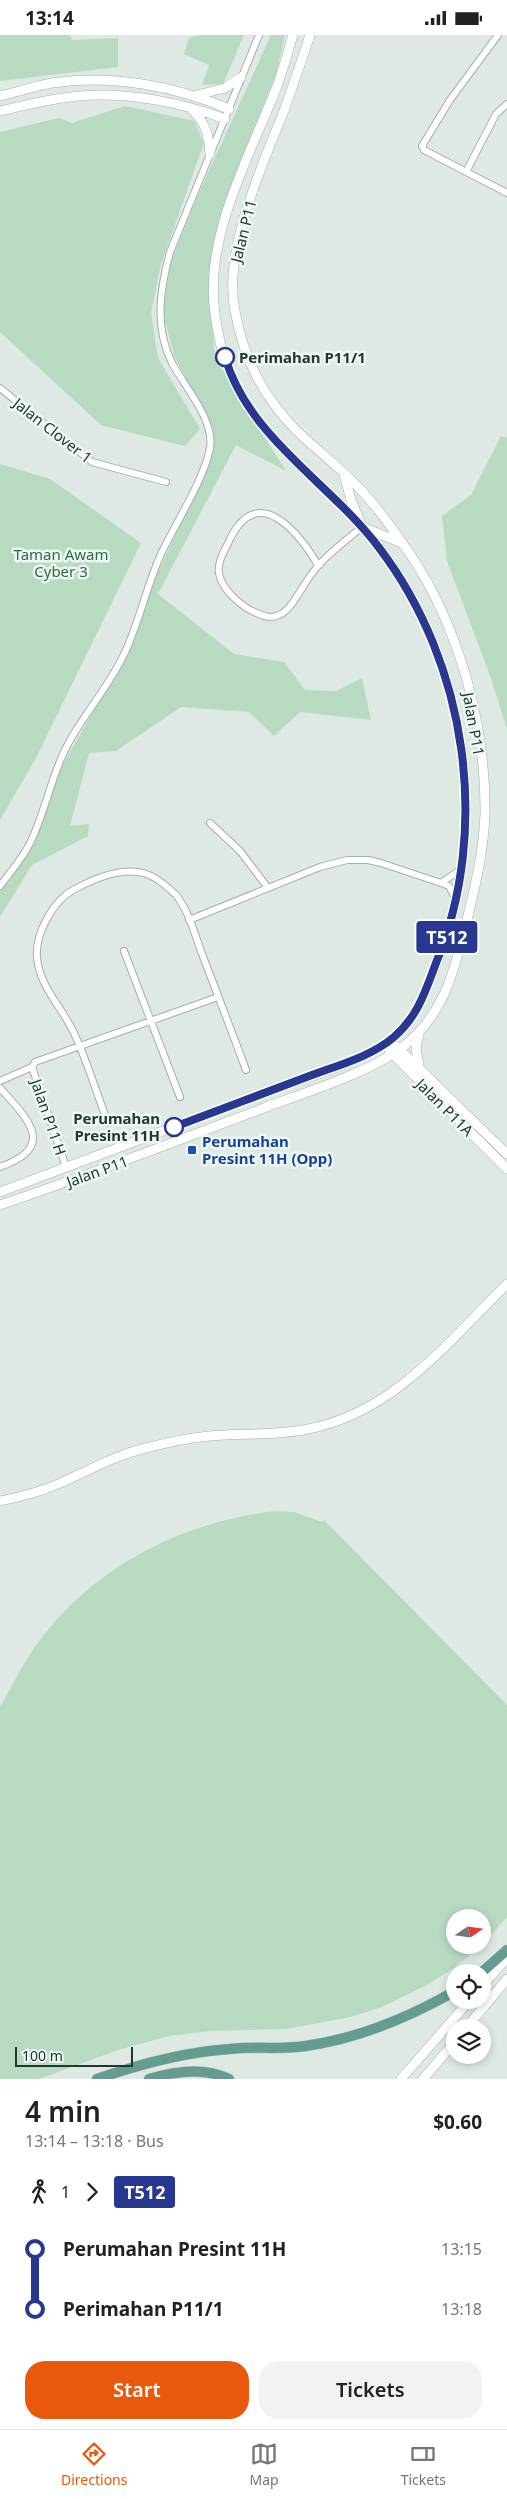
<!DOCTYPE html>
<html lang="en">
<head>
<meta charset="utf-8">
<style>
  body { margin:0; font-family:"Noto Sans",sans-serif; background:#f2f2f2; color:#222; height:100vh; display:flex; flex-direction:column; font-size:19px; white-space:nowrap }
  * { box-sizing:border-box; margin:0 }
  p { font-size:16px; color:#767676 }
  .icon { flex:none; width:28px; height:28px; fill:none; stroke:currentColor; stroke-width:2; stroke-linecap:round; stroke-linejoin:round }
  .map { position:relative; height:2044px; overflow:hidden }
  .sheet { display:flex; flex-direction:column; background:#fff; flex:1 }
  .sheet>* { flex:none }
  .badge { padding:0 10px; border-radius:4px; font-size:18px; line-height:32px }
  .needle { width:32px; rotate:77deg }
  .tools { position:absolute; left:446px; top:1874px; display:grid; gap:10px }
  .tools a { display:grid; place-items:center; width:45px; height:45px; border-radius:50%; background:#fff; box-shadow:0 2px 8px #0003; font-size:25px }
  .scale { position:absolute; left:15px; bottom:12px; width:118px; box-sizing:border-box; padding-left:5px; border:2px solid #203732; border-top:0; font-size:14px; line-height:18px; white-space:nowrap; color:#203732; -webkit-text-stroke:4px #eef6f2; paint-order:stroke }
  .map>.badge { position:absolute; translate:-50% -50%; box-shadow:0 0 0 2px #fff }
  .legs { display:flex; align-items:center; gap:8px; height:55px; padding:0 25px; font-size:16px }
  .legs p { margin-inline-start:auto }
  .head { display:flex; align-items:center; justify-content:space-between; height:85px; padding:0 25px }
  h1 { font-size:28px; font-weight:600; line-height:38px }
  .button { display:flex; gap:10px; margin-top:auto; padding:10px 25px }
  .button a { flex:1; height:58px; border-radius:20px; background:#ea580c; color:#fff; font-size:20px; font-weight:600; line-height:58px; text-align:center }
  .button a+a { background:#f2f2f2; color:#222 }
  ul { padding:0 25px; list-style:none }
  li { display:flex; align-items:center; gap:18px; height:60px; font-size:19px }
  li i { display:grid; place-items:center; width:8px; height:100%; margin:0 6px; background:currentColor }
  li i::after { content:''; width:12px; height:12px; margin:-6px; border:4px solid; border-radius:50%; background:#fff }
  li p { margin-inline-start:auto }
  li:first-child i { background:linear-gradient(#0000 50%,currentColor 0) }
  li:last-child i { background:linear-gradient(currentColor 50%,#0000 0) }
  .status { display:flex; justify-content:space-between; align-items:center; height:35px; padding:0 25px; background:#fff; direction:ltr }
  .status svg { height:14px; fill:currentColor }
  .menu { display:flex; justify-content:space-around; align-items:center; height:70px; border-top:1px solid #e0e0e0; background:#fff; font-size:14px; color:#767676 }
  .menu a { display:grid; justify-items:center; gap:2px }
  .menu .active { color:#ea580c }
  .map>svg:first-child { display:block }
  .green { fill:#b7dac1 }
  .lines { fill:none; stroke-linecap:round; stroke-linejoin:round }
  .street-casing { stroke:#a1b0ab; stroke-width:8 }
  .secondary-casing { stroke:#9db4ac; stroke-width:10 }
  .primary-casing { stroke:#bcc3c2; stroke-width:11 }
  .street { stroke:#fff; stroke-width:6 }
  .secondary { stroke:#fff; stroke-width:9 }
  .primary { stroke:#649d90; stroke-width:10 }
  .line-1-casing { stroke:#fff; stroke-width:11 }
  .line-1 { stroke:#283890; stroke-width:8 }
  .stop-1-dot { fill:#fff; stroke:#283890; stroke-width:2.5 }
  .transit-dot { fill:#1a4fb4; stroke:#eef6f2; stroke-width:2 }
  .labels { text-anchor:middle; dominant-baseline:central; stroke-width:5; stroke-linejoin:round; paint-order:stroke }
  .street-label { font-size:15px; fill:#203732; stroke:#eef6f2 }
  .stop-label { font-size:15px; font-weight:bold; fill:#203732; stroke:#eef6f2; text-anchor:start }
  .park-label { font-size:15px; fill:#2c6c47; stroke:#eef6f2 }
  .transit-label { font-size:15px; font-weight:bold; fill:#164399; stroke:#eef6f2; text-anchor:start }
</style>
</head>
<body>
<div class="status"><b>13:14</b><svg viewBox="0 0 49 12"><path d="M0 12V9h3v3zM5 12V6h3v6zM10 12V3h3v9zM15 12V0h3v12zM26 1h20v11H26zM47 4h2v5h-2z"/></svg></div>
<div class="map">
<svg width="507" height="2044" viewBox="0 0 507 2044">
  <rect width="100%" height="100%" fill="#dee9e4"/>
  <path class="green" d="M0 0H70L72 5 118 3V32L0 46Z
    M200 0H244L223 49 202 50 209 30 184 19 189 3Z
    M271 0H285L277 36 220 183 209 246 215 324 286 436 236 410 158 559 234 619 284 627 305 655 336 656 362 643 371 685 300 677 274 701 249 677 181 672 116 716 89 718 70 791 89 789 88 801 32 830 0 882V856L35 808 59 736 93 677 207 432 213 393 175 323 163 278 171 226 197 162Z
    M125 71 194 86 204 108 161 229 151 278 158 323 200 394 185 411 101 390 0 297V97L59 83 72 88Z
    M501 401 507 403V694L491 643 447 526 442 481 471 460Z
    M0 429 50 444 141 508 36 723 0 785Z
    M275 1476 294 1477 322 1487 324 1485 507 1670V1882L482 1910V1882H455V1910H482L454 1933 427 1950 382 1972 351 1982 286 1994 210 1996 169 2001 118 2015 39 2044H0V1672C15 1646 28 1618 48 1595 103 1527 188 1486 275 1476Z"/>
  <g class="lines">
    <defs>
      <path id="street" d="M498 0 450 65 422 111 424 115 507 158
        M466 137 496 79 507 69
        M0 353 92 427 166 447
        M318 530C299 498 259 448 231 502 226 513 217 526 219 538 221 553 238 568 250 575 259 579 269 585 279 580 287 577 293 568 297 561 304 551 310 539 319 530 331 516 348 504 362 492
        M210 788 240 816 268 853
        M441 848 460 835
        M0 851C10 837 23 823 30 808 46 776 51 740 68 709 86 676 111 649 126 615 140 584 147 550 161 519 175 489 204 445 210 413 215 385 184 351 172 328 154 291 160 254 170 217L259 0
        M189 885 320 832 347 825H368L381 828 441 848 449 851 455 863
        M124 916 180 1062
        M32 1032 66 1132
        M0 1046 32 1032 35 1027 218 962
        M0 1053C29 1085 57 1112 0 1132
        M108 1088C96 1057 87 1025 73 996 61 971 39 951 37 922 35 899 53 866 73 855 93 844 125 830 149 840 157 843 170 854 176 860 189 876 195 900 202 919 217 958 232 997 246 1035"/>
      <path id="secondary" d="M197 60 225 53 241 42
        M0 61C17 57 35 51 52 48 111 39 175 51 229 74
        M192 75C206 88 209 101 210 119
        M0 76C26 70 53 63 80 61 126 57 181 67 225 84
        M344 439 351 465 362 492 402 508
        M396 1011 507 1119
        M389 1015 507 1134
        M419 1032 416 1013 419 998
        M0 1157C89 1124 178 1090 267 1057 304 1043 364 1027 394 1002 417 983 425 957 436 930 491 795 468 629 380 513 334 452 261 411 230 339 222 321 218 299 215 279 204 204 247 126 274 59 282 40 287 19 293 0
        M0 1170C89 1140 176 1106 264 1073 304 1058 367 1038 400 1014 442 983 453 941 465 893 474 856 484 817 485 778 486 690 459 592 410 519 393 495 377 471 357 451 339 432 318 416 299 398 264 364 244 325 235 276 223 218 260 135 282 81 292 54 301 27 310 0
        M0 1466C20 1462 40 1457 58 1449 88 1436 117 1419 150 1412 169 1407 189 1403 209 1401 242 1398 275 1401 308 1394 393 1378 448 1307 507 1249
        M482 1951 507 1923
        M467 1992 507 1944
        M401 2044 470 1965
        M423 2044 455 2007"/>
      <path id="primary" d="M481 1938 507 1915
        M97 2044C140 2029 184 2017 230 2014 255 2011 281 2015 306 2011 360 2003 408 1983 455 1956
        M149 2044C175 2036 205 2032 229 2044"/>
    </defs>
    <use href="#street" class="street-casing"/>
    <use href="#secondary" class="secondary-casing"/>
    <use href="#primary" class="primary-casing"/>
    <use href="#street" class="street"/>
    <use href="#secondary" class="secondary"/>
    <use href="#primary" class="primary"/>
  </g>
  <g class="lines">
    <defs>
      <path id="line-1" d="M174 1092C220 1075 266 1057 312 1040 339 1030 372 1021 394 1002 418 981 425 957 436 928 491 794 467 629 380 514 331 448 249 404 225 322"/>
    </defs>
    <use href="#line-1" class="line-1-casing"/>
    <use href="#line-1" class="line-1"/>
  </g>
  <g class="stop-1-dot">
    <circle cx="225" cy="322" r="9"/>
    <circle cx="174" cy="1092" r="9"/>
  </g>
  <rect class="transit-dot" x="187" y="1110" width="10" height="10" rx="2.5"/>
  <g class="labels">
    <g class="street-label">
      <text transform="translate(243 196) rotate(-76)">Jalan P11</text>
      <text transform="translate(53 395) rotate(38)">Jalan Clover 1</text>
      <text transform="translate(474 689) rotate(80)">Jalan P11</text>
      <text transform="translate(445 1072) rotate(45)">Jalan P11A</text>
      <text transform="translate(49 1082) rotate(71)">Jalan P11 H</text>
      <text transform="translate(97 1136) rotate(-20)">Jalan P11</text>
    </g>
    <g class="stop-label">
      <text x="239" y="322">Perimahan P11/1</text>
      <text x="160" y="1083" text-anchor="end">Perumahan<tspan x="160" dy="17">Presint 11H</tspan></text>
    </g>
    <g class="park-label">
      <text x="61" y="519">Taman Awam<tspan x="61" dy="17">Cyber 3</tspan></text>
    </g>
    <g class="transit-label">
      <text x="202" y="1106">Perumahan<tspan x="202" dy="17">Presint 11H (Opp)</tspan></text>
    </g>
  </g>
</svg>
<div class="tools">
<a><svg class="needle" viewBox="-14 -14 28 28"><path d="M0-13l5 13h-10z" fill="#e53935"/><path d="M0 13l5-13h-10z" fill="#767676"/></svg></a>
<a><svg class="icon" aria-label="locate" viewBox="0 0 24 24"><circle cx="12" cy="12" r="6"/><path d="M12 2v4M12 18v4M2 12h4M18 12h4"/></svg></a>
<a><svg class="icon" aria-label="layers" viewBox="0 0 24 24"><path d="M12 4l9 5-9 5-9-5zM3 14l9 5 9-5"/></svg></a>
</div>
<div class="scale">100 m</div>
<b class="badge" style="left:447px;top:902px;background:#283890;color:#fff">T512</b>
</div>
<section class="sheet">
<div class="head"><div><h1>4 min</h1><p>13:14 – 13:18 · Bus</p></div><b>$0.60</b></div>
<div class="legs"><svg class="icon" aria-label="walk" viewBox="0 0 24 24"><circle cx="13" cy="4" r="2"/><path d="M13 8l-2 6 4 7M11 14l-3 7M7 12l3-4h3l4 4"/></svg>1<svg class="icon" aria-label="forward" viewBox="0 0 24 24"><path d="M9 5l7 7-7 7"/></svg><b class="badge" style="background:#283890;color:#fff">T512</b></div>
<ul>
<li><i style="color:#283890"></i><b>Perumahan Presint 11H</b><p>13:15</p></li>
<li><i style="color:#283890"></i><b>Perimahan P11/1</b><p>13:18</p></li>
</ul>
<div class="button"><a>Start</a><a>Tickets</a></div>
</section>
<nav class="menu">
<a class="active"><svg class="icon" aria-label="directions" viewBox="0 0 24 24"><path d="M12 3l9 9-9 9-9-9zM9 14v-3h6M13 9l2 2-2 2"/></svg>Directions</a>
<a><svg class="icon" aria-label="map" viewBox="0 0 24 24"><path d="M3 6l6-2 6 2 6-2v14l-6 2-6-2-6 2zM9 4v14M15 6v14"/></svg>Map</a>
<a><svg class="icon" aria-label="tickets" viewBox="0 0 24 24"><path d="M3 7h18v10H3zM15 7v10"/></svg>Tickets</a>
</nav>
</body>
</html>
